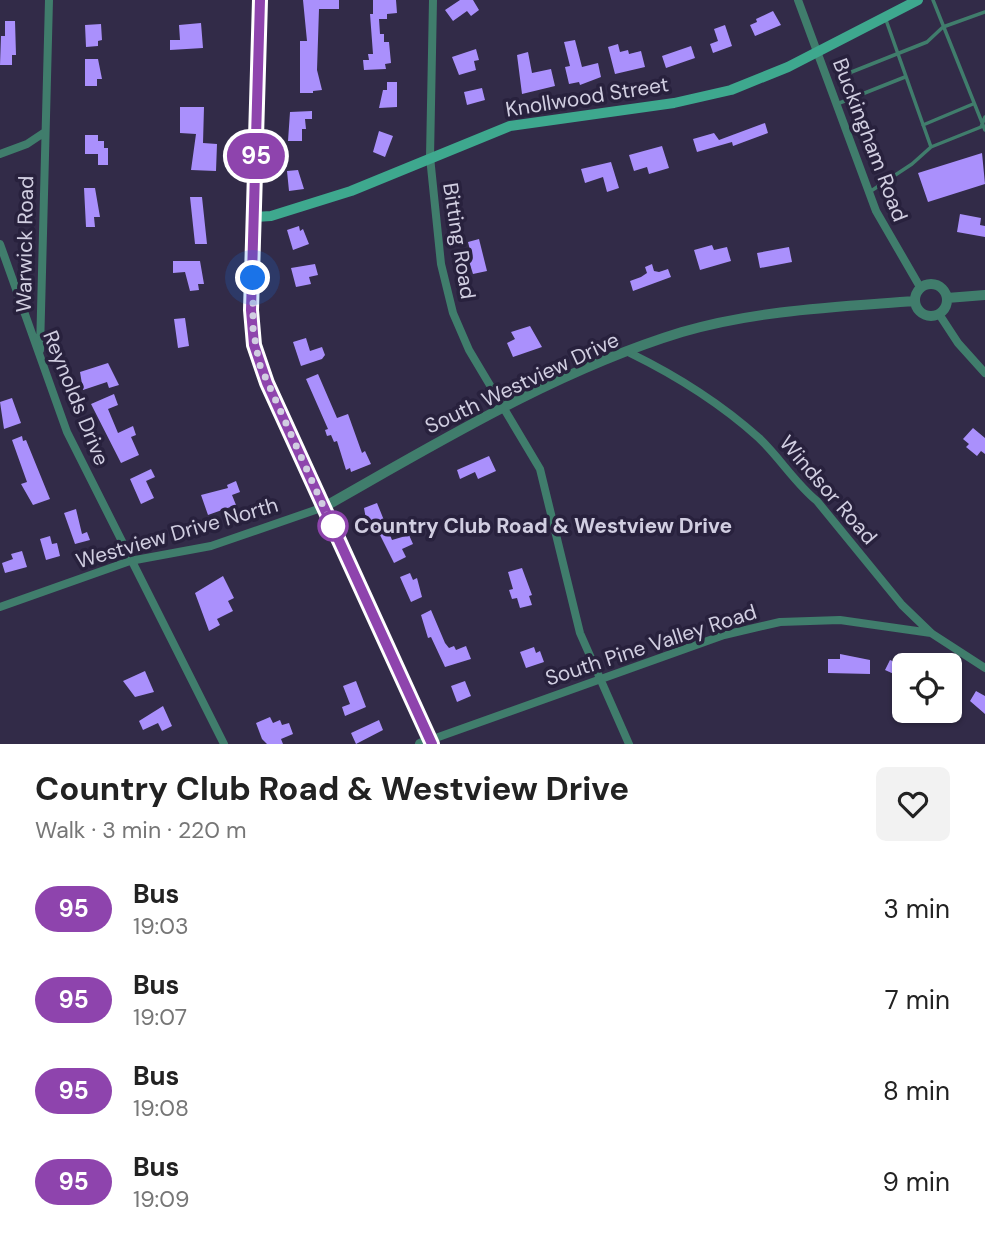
<!DOCTYPE html>
<html lang="en">
<head>
<meta charset="utf-8">
<style>
  body { margin:0; font-family:"DM Sans",sans-serif; background:#f2f2f2; color:#222; height:100vh; display:flex; flex-direction:column; font-size:26px; white-space:nowrap }
  * { box-sizing:border-box; margin:0 }
  p { font-size:23px; color:#767676 }
  .icon { flex:none; width:38px; height:38px; fill:none; stroke:currentColor; stroke-width:2; stroke-linecap:round; stroke-linejoin:round }
  .map { position:relative; height:744px; overflow:hidden }
  .side { display:flex; flex-direction:column; background:#fff; flex:1 }
  .side>* { flex:none }
  .badge { padding:0 14px; border-radius:23px; font-size:24px; line-height:46px }
  .buttons { position:absolute; left:892px; top:653px; display:grid; gap:14px }
  .buttons a { display:grid; place-items:center; width:70px; height:70px; border-radius:10px; background:#fff; box-shadow:0 2px 5px #0004; font-size:35px }
  .you { position:absolute; width:35px; height:35px; margin:-18px; border:5px solid #fff; border-radius:50%; background:#1a73e8; box-shadow:0 0 0 10px #1a73e833 }
  .map>.badge { position:absolute; translate:-50% -50%; box-shadow:0 0 0 4px #fff }
  .round { display:grid; place-items:center; flex:none; width:74px; height:74px; border-radius:10px; background:#f2f2f2 }
  .overview { display:flex; align-items:center; justify-content:space-between; height:119px; padding:0 35px }
  h1 { font-size:33px; font-weight:700; line-height:52px }
  ul { padding:0; list-style:none }
  li { display:flex; align-items:center; gap:21px; height:91px; padding:0 35px }
  li div { flex:1 }
  li b { display:block; font-size:26px }
  li em { font-style:normal }
  li .badge { min-width:77px; font-weight:700; text-align:center }
  .map>svg:first-child { display:block }
  .building { fill:#aa90fc }
  .lines { fill:none; stroke-linecap:round; stroke-linejoin:round }
  .service { stroke:#407d6c; stroke-width:3.5 }
  .minor { stroke:#407d6c; stroke-width:8 }
  .tertiary { stroke:#407d6c; stroke-width:10 }
  .secondary { stroke:#3ea88e; stroke-width:10 }
  .line-casing { stroke:#fff; stroke-width:16 }
  .line { stroke:#8e44ad; stroke-width:10 }
  .walk { stroke:#d1cee1; stroke-width:7; stroke-dasharray:0 12.6 }
  .stop-dot { fill:#fff; stroke:#8e44ad; stroke-width:3.5 }
  .labels { text-anchor:middle; dominant-baseline:central; stroke-width:7; stroke-linejoin:round; paint-order:stroke }
  .street-label { font-size:21px; fill:#d1cee1; stroke:#28213d }
  .stop-label { font-size:21px; font-weight:bold; fill:#d1cee1; stroke:#28213d; text-anchor:start }
</style>
</head>
<body>
<div class="map">
<svg width="985" height="744" viewBox="0 0 985 744">
  <rect width="100%" height="100%" fill="#322b48"/>
  <path class="building" d="M303 0H339V9H319L317 70 322 90 313 91V93H300V41H307Z
    M373 0H396L397 13 387 14V19H379L380 34H384V42H389L391 63 385 64 386 69 364 70 363 60H369L368 54H373L370 14H373Z
    M460 0H473L479 10 471 16 467 11 453 21 445 10Z
    M773 11 781 25 755 36 750 25 757 22 756 19Z
    M5 21H15L16 55H12V65H0L1 36H5Z
    M201 23 203 48 170 50V40H180L179 25Z
    M101 24 102 40 98 41V46L86 47 85 25Z
    M725 25 732 46 713 53 710 44 718 41 714 29Z
    M575 40 582 67 598 63 601 77 580 85 579 82 569 84 565 67 570 66 564 42Z
    M618 44 620 52 628 50 629 54 641 51 645 67 615 74 608 47Z
    M691 46 695 58 666 68 662 56Z
    M476 49 479 60 474 61 476 70 459 75 452 57Z
    M528 52 532 73 551 69 555 86 522 94 517 55Z
    M85 59H98L102 79H97V86H85Z
    M387 82H397V107L379 108 383 90H387Z
    M482 88 485 100 467 105 464 92Z
    M180 107H204L203 143 217 144 216 171 191 170 196 134 180 133Z
    M312 111V119H305L306 129H302V141H288L290 112Z
    M765 123 768 133 733 146 732 142 697 152 693 139 714 133 719 140Z
    M379 131 393 136 385 157 373 152Z
    M85 135H98V141H104V148H108V165H98V154H85Z
    M662 146 669 168 649 174 647 167 634 171 629 155Z
    M982 153 985 184 928 202 918 173Z
    M611 162 619 188 607 192 603 177 585 183 581 169Z
    M298 170 304 189 289 191 287 171Z
    M84 188H95L100 217H94L95 227H86Z
    M190 197H202L207 244H195Z
    M960 214 981 218 980 225 985 226V237L957 232Z
    M299 226 300 231 303 229 309 244 293 250 287 230Z
    M479 239 487 271 473 274 466 251 470 250 468 242Z
    M712 245 714 250 727 247 731 261 700 270 694 250Z
    M789 247 792 262 760 268 757 253Z
    M173 261H200L204 284H198L199 290 190 291 185 272 173 273Z
    M315 264 318 275 309 277 311 284 296 287 291 268Z
    M652 264 654 271 659 272 668 269 671 277 633 291 630 281 641 277 647 273 645 267Z
    M185 318 189 346 178 348 174 319Z
    M530 326 542 347 513 357 507 343 515 339 511 332Z
    M306 338 310 351 322 347 325 355 322 359 301 366 293 342Z
    M108 363 119 385 109 388 107 382 83 390 80 372Z
    M318 374 337 418 348 414 362 453 365 451 371 464 351 472 350 468 346 470 337 441 334 442 331 435 327 436 325 430 328 429 306 379Z
    M114 394 118 405 108 409 118 433 133 426 136 435 131 437 139 455 121 463 91 404Z
    M12 398 21 423 4 429 0 402Z
    M973 428 985 438V454L981 451 977 456 966 447 969 444 963 439Z
    M22 436 23 441 26 440 50 499 33 505 21 484 27 482 12 440Z
    M489 456 496 471 478 479 475 472 460 479 457 470Z
    M151 469 155 477 146 481 154 498 141 504 130 479Z
    M236 481 240 492 232 495 236 505 208 515 201 495 228 488 227 485Z
    M377 503 392 540 409 535 413 544 402 549 406 557 394 563 380 535 376 536 374 529 371 530 366 519 364 508Z
    M76 509 82 534 87 532 90 540 75 544 64 513Z
    M50 536 52 544 57 543 60 556 46 560 40 539Z
    M22 551 27 567 5 573 2 563 13 559 11 554Z
    M522 568 532 595 529 596 532 605 520 608 517 598 512 599 509 590 513 589 508 572Z
    M410 573 413 580 417 578 422 597 411 602 400 577Z
    M223 576 234 598 228 601 233 611 217 619 220 625 209 631 195 593Z
    M431 610 445 643 449 648 454 646 456 650 466 646 471 659 445 667 431 637 428 638 421 615Z
    M534 647 536 653 540 651 544 662 526 668 520 652Z
    M840 654 870 660V674L828 673V659H840Z
    M890 660 905 666V679L885 670Z
    M145 671 154 692 135 697 123 681Z
    M356 681 366 707 345 716 342 707 350 704 343 686Z
    M465 681 471 696 457 702 451 686Z
    M976 691 985 696V714L970 701Z
    M163 706 172 726 162 731 158 723 143 730 139 721Z
    M270 717 273 723 280 720 282 725 289 723 293 734 281 739 283 744H267L262 739 256 723Z
    M379 720 383 730 356 744 351 733Z"/>
  <g class="lines">
    <path class="service" d="M933 0 985 130
      M857 96 849 73 927 42 943 27 985 12
      M837 104 905 77
      M923 125 973 104
      M931 147 981 127 985 117
      M871 191 912 164 931 147 886 20"/>
    <path class="minor" d="M433 0 430 157 441 264 453 313 469 350 540 469 580 633 629 744
      M798 0 876 211 920 287
      M0 154 27 144 45 132
      M0 244 67 432 224 744
      M939 314 958 343 985 373
      M40 350 49 0
      M630 353C677 376 720 403 759 438 780 458 795 483 817 501L902 605 931 633 985 668
      M0 607 130 561 211 546 324 507
      M430 740 724 635 780 622 840 620 931 633"/>
    <path class="tertiary" d="M915 300a16 16 0 1 1 32 0a16 16 0 1 1-32 0Z
      M947 298 985 295
      M324 507C437 443 557 370 682 332 757 310 837 307 914 301
      M420 744 430 740"/>
    <path class="secondary" d="M260 0 252 310 254 345 267 383 432 744
      M255 217 271 216 351 191 510 126 674 103 731 90 788 67 918 0"/>
  </g>
  <g class="lines">
    <defs>
      <path id="line" d="M260 0 251 310 254 345 267 383 432 744"/>
    </defs>
    <use href="#line" class="line-casing"/>
    <use href="#line" class="line"/>
    <path class="walk" d="M253 278V328L259 363 334 530 333 526"/>
  </g>
  <circle class="stop-dot" cx="333" cy="526" r="14"/>
  <g class="labels">
    <g class="street-label">
      <text transform="translate(587 97) rotate(-9)">Knollwood Street</text>
      <text transform="translate(870 140) rotate(69)">Buckingham Road</text>
      <text transform="translate(459 241) rotate(81)">Bitting Road</text>
      <text transform="translate(25 244) rotate(-89)">Warwick Road</text>
      <text transform="translate(522 383) rotate(-25)">South Westview Drive</text>
      <text transform="translate(76 398) rotate(68)">Reynolds Drive</text>
      <text transform="translate(828 490) rotate(49)">Windsor Road</text>
      <text transform="translate(177 533) rotate(-16)">Westview Drive North</text>
      <text transform="translate(651 645) rotate(-18)">South Pine Valley Road</text>
    </g>
    <g class="stop-label">
      <text x="354" y="526">Country Club Road &amp; Westview Drive</text>
    </g>
  </g>
</svg>
<div class="buttons">
<a><svg class="icon" aria-label="locate" viewBox="0 0 24 24"><circle cx="12" cy="12" r="6"/><path d="M12 2v4M12 18v4M2 12h4M18 12h4"/></svg></a>
</div>
<div class="you" style="left:253px;top:278px"></div>
<b class="badge" style="left:256px;top:156px;background:#8e44ad;color:#fff">95</b>
</div>
<section class="side">
<div class="overview"><div><h1>Country Club Road &amp; Westview Drive</h1><p>Walk · 3 min · 220 m</p></div><a class="round"><svg class="icon" aria-label="heart" viewBox="0 0 24 24"><path d="M12 20l-8-8c-3-5 5-10 8-4 3-6 11-1 8 4z"/></svg></a></div>
<ul>
<li><span class="badge" style="background:#8e44ad;color:#fff">95</span><div><b>Bus</b><p>19:03</p></div><em>3 min</em></li>
<li><span class="badge" style="background:#8e44ad;color:#fff">95</span><div><b>Bus</b><p>19:07</p></div><em>7 min</em></li>
<li><span class="badge" style="background:#8e44ad;color:#fff">95</span><div><b>Bus</b><p>19:08</p></div><em>8 min</em></li>
<li><span class="badge" style="background:#8e44ad;color:#fff">95</span><div><b>Bus</b><p>19:09</p></div><em>9 min</em></li>
</ul>
</section>
</body>
</html>
